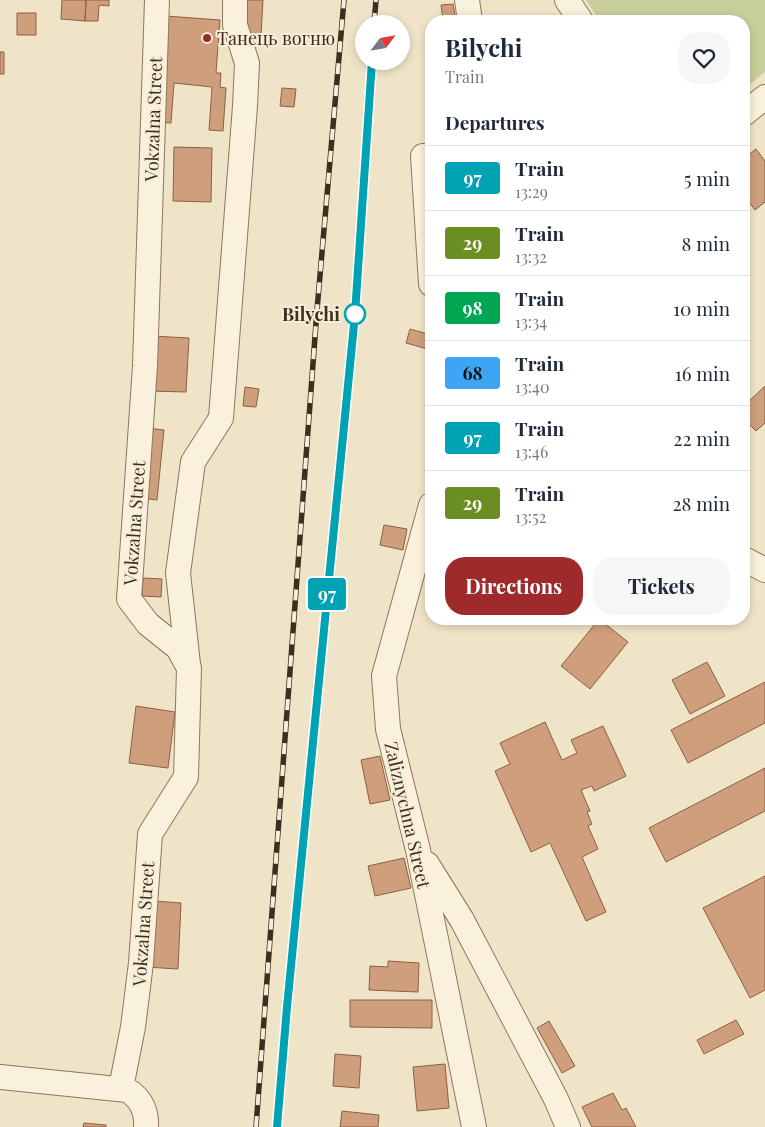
<!DOCTYPE html>
<html lang="en">
<head>
<meta charset="utf-8">
<style>
  body { margin:0; font-family:"Playfair Display",serif; background:#f6f6f7; color:#1f2937; height:100vh; display:flex; flex-direction:column; font-size:19px; white-space:nowrap }
  * { box-sizing:border-box; margin:0 }
  p { font-size:16px; color:#747a83 }
  .icon { flex:none; width:28px; height:28px; fill:none; stroke:currentColor; stroke-width:2; stroke-linecap:round; stroke-linejoin:round }
  .map { position:relative; flex:1; overflow:hidden }
  .drawer { position:absolute; left:425px; top:15px; width:325px; height:610px; display:flex; flex-direction:column; background:#fff; border-radius:20px; box-shadow:0 2px 8px #0003 }
  .drawer>* { flex:none }
  .badge { padding:0 10px; border-radius:4px; font-size:18px; line-height:32px }
  .needle { width:32px; rotate:59deg }
  .buttons { position:absolute; left:355px; top:15px; display:grid; gap:10px }
  .buttons a { display:grid; place-items:center; width:55px; height:55px; border-radius:50%; background:#fff; box-shadow:0 2px 8px #0003; font-size:25px }
  .map>.badge { position:absolute; translate:-50% -50%; box-shadow:0 0 0 2px #fff }
  h2 { padding:0 20px; font-size:19px; line-height:45px }
  .round { display:grid; place-items:center; flex:none; width:52px; height:52px; border-radius:20px; background:#f6f6f7 }
  .headline { display:flex; align-items:center; justify-content:space-between; height:85px; padding:0 20px }
  h1 { font-size:24px; font-weight:700; line-height:38px }
  .primary-button { display:flex; gap:10px; margin-top:auto; padding:10px 20px }
  .primary-button a { flex:1; height:58px; border-radius:20px; background:#9e2a2b; color:#fff; font-size:20px; font-weight:700; line-height:58px; text-align:center }
  .primary-button a+a { background:#f6f6f7; color:#1f2937 }
  ul { padding:0; list-style:none }
  li { display:flex; align-items:center; gap:15px; height:65px; padding:0 20px; border-top:1px solid #e0e1e3 }
  li div { flex:1 }
  li b { display:block; font-size:19px }
  li em { font-style:normal }
  li .badge { min-width:55px; font-weight:700; text-align:center }
  .map>svg:first-child { display:block }
  .green { fill:#c9cf9b }
  .building { fill:#cf9f7d; stroke:#8d5f41 }
  .lines { fill:none; stroke-linecap:round; stroke-linejoin:round }
  .minor-casing { stroke:#8d765c; stroke-width:26 }
  .minor { stroke:#faf1dc; stroke-width:24 }
  .rail-casing { stroke:#3d2e20; stroke-width:5.5 }
  .rail { stroke:#f7eed8; stroke-width:4; stroke-dasharray:11; stroke-linecap:butt }
  .line-casing { stroke:#fff; stroke-width:11 }
  .line { stroke:#00a3b4; stroke-width:8 }
  .poi-dot { fill:#9e2a2b; stroke:#f7eed8; stroke-width:2 }
  .stop-dot { fill:#fff; stroke:#00a3b4; stroke-width:2.5 }
  .labels { text-anchor:middle; dominant-baseline:central; stroke-width:4; stroke-linejoin:round; paint-order:stroke }
  .poi-label { font-size:18px; fill:#3d2e20; stroke:#f7eed8; text-anchor:start }
  .street-label { font-size:18px; fill:#3d2e20; stroke:#f7eed8 }
  .stop-label { font-size:18px; font-weight:bold; fill:#3d2e20; stroke:#f7eed8; text-anchor:end }
</style>
</head>
<body>
<div class="map">
<svg width="765" height="1127" viewBox="0 0 765 1127">
  <rect width="100%" height="100%" fill="#f0e4c8"/>
  <path class="green" d="M586 0H765V72L744 89V21H600Z"/>
  <path class="building" d="M62 0H86L85 21 61 19Z
    M86 0H109V6L99 5 98 21H85Z
    M244 0H263L261 35 243 34Z
    M453 4 456 21H443L441 5Z
    M17 13H36V35H17Z
    M166 16 220 20 216 73H221L220 87 226 88 223 131 209 130 212 87 174 83 171 123 158 122Z
    M0 52H4V74H0Z
    M282 88 296 89 294 107 280 106Z
    M174 147 212 148 211 202 173 201Z
    M756 149 765 161V202L755 210 749 202 744 206V159Z
    M410 329 431 335V350L406 343Z
    M152 336 189 338 186 392 149 391Z
    M765 386V423L756 431 744 419V406Z
    M245 387 259 389 256 407 243 406Z
    M148 428 164 430 157 500 141 498Z
    M384 525 407 529 403 550 380 545Z
    M143 578 162 579 161 597 142 596Z
    M599 619 628 642 590 689 561 666Z
    M707 662 725 696 690 714 672 680Z
    M765 682V723L688 763 671 730Z
    M136 706 175 712 168 768 129 763Z
    M545 722 562 760 577 753 571 740 603 726 626 776 594 791 592 786 581 790 590 811 587 812 592 824 588 826 598 849 582 857 606 912 586 921 550 843 531 852 495 771 510 764 500 743Z
    M380 756 390 800 370 804 361 760Z
    M765 768V811L666 862 649 828Z
    M404 858 411 888 375 896 368 866Z
    M765 876V990L750 998 703 908Z
    M154 901 181 903 178 969 146 967Z
    M388 961 419 963 418 992 369 990 370 966 388 967Z
    M350 1000H432V1028L350 1027Z
    M736 1020 744 1034 704 1054 697 1040Z
    M549 1021 575 1066 562 1073 537 1028Z
    M335 1054 361 1056 359 1088 333 1086Z
    M445 1064 449 1108 417 1111 413 1067Z
    M613 1093 622 1110 626 1108 636 1127H592L582 1107Z
    M342 1111 379 1115 378 1127H340Z
    M84 1123 106 1125V1127H83Z"/>
  <g class="lines">
    <defs>
      <path id="minor" d="M467 0 470 21
        M567 0 581 21
        M744 114 765 97
        M423 156 431 284
        M431 505 384 676 388 729 418 850 474 1127
        M744 559 765 570
        M188 664 178 573 193 462 221 418 245 106 247 63 235 25V0
        M427 864 462 920 556 1099 568 1127
        M0 1077 127 1090C141 1098 147 1112 146 1127
        M121 1088 133 1027 141 963 150 834 186 777 189 668 178 648 148 624 129 599 145 366 157 0"/>
    </defs>
    <use href="#minor" class="minor-casing"/>
    <use href="#minor" class="minor"/>
    <defs>
      <path id="rail" d="M374 24 376 0
        M256 1127 317 310 344 0
        M277 1127 285 1026 355 314 372 61"/>
    </defs>
    <use href="#rail" class="rail-casing"/>
    <use href="#rail" class="rail"/>
  </g>
  <g class="lines">
    <defs>
      <path id="line" d="M277 1127 287 1007 355 314 372 61"/>
    </defs>
    <use href="#line" class="line-casing"/>
    <use href="#line" class="line"/>
  </g>
  <circle class="poi-dot" cx="207" cy="38" r="5"/>
  <circle class="stop-dot" cx="355" cy="314" r="10"/>
  <g class="labels">
    <g class="poi-label">
      <text x="217" y="38">Танець вогню</text>
    </g>
    <g class="street-label">
      <text transform="translate(153 119) rotate(-88)">Vokzalna Street</text>
      <text transform="translate(134 523) rotate(-86)">Vokzalna Street</text>
      <text transform="translate(408 815) rotate(77)">Zaliznychna Street</text>
      <text transform="translate(143 924) rotate(-86)">Vokzalna Street</text>
    </g>
    <g class="stop-label">
      <text x="340" y="314">Bilychi</text>
    </g>
  </g>
</svg>
<div class="buttons">
<a><svg class="needle" viewBox="-14 -14 28 28"><path d="M0-13l5 13h-10z" fill="#e53935"/><path d="M0 13l5-13h-10z" fill="#747a83"/></svg></a>
</div>
<b class="badge" style="left:327px;top:594px;background:#00a3b4;color:#fff">97</b>
<section class="drawer">
<div class="headline"><div><h1>Bilychi</h1><p>Train</p></div><a class="round"><svg class="icon" aria-label="heart" viewBox="0 0 24 24"><path d="M12 20l-8-8c-3-5 5-10 8-4 3-6 11-1 8 4z"/></svg></a></div>
<h2>Departures</h2>
<ul>
<li><span class="badge" style="background:#00a3b4;color:#fff">97</span><div><b>Train</b><p>13:29</p></div><em>5 min</em></li>
<li><span class="badge" style="background:#6b8e23;color:#fff">29</span><div><b>Train</b><p>13:32</p></div><em>8 min</em></li>
<li><span class="badge" style="background:#00a651;color:#fff">98</span><div><b>Train</b><p>13:34</p></div><em>10 min</em></li>
<li><span class="badge" style="background:#3ea5f4;color:#111">68</span><div><b>Train</b><p>13:40</p></div><em>16 min</em></li>
<li><span class="badge" style="background:#00a3b4;color:#fff">97</span><div><b>Train</b><p>13:46</p></div><em>22 min</em></li>
<li><span class="badge" style="background:#6b8e23;color:#fff">29</span><div><b>Train</b><p>13:52</p></div><em>28 min</em></li>
</ul>
<div class="primary-button"><a>Directions</a><a>Tickets</a></div>
</section>
</div>
</body>
</html>
